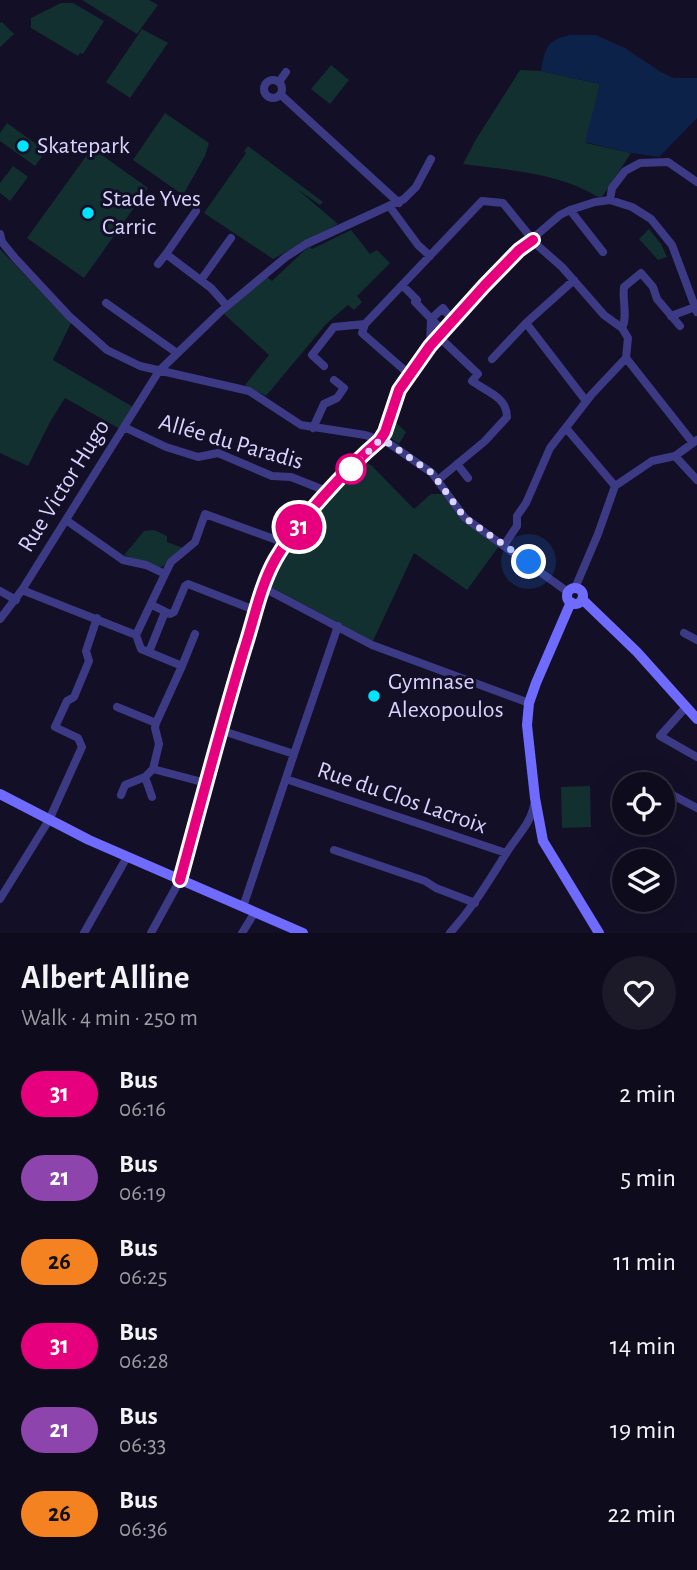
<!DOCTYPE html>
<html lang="en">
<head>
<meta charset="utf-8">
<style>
  body { margin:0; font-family:"Alegreya Sans",sans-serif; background:#1c1929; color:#f1f3f6; height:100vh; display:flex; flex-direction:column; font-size:26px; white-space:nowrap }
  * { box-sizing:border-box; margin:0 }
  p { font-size:23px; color:#9b9ba3 }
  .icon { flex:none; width:38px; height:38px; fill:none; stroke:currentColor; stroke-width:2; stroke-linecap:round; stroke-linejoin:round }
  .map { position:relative; height:933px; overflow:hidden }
  .panel { display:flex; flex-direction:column; background:#0e0b1c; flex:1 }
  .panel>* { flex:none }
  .badge { padding:0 14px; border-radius:23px; font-size:24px; line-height:46px }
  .buttons { position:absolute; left:612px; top:772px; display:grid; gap:14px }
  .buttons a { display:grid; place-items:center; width:63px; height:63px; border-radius:50%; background:#0e0b1c; box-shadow:0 7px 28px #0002,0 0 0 2px #2e2b3b; font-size:35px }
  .you { position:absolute; width:35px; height:35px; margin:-18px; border:5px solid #fff; border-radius:50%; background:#1a73e8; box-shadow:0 0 0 10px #1a73e833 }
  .map>.badge { position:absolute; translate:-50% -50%; box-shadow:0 0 0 4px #fff }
  .round { display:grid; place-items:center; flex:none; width:74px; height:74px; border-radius:37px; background:#1c1929 }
  .head { display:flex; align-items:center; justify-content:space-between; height:119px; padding:0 21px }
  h1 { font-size:33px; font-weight:700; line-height:52px }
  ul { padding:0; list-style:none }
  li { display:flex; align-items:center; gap:21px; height:84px; padding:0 21px }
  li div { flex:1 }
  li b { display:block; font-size:26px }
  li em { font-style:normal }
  li .badge { min-width:77px; font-weight:700; text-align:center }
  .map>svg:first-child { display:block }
  .green { fill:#12302f }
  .water { fill:#0c2248 }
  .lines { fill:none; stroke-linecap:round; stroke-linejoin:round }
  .street { stroke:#3d3a85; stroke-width:8 }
  .secondary { stroke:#6f6bff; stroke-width:10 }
  .line-casing { stroke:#fff; stroke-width:16 }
  .line { stroke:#e6007e; stroke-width:10 }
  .walk { stroke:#d9d4ff; stroke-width:7; stroke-dasharray:0 12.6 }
  .poi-dot { fill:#00e5ff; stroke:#130f26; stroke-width:2.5 }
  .stop-dot { fill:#fff; stroke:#e6007e; stroke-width:3.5 }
  .labels { text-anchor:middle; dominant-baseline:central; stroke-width:6; stroke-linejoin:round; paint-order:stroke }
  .poi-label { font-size:24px; fill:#d9d4ff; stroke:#130f26; text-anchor:start }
  .street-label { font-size:24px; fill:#d9d4ff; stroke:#130f26 }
</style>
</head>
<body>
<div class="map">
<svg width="697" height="933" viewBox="0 0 697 933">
  <rect width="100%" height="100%" fill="#130f26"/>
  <path class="green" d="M82 0H149L158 5 137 34Z
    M61 3H73L104 21 83 54 80 53 78 56 31 28V18Z
    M2 22 14 34 0 47V23Z
    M142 29 168 43 130 98 106 82Z
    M331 65 349 80 330 104 311 89Z
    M520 70 541 71 600 84 586 143 631 153 602 197H598C560 173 508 170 463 164L475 141Z
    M165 113 209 143 205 156 183 195 133 160Z
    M7 123 46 151 35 166 0 141V133Z
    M248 146 323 202 320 205 297 189 338 224 273 259 204 213 246 153 244 151Z
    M92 148 148 188 84 278 27 238Z
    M13 166 28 177 10 201 0 193V183Z
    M649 229 661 244 667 257 658 260 639 239Z
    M351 230 370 254 377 250 390 263 357 296 362 302 354 310 348 305 326 324 266 396 245 385 269 355 224 314 266 276 272 281 306 249 310 247 312 249Z
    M0 249 71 323 53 360 133 407 120 429 65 398 50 422 28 466 0 453Z
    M393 420 406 432 399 444 390 438 389 434Z
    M364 461 372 466 414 509 431 494H443L463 520 499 546 467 590 414 553 373 641 271 587 269 581C282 555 311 512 332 491 342 481 354 472 364 461Z
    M154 530 167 536V542L183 548 165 565 159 568 124 555 144 531Z
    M590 786 591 827 562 828 561 787Z"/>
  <path class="water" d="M570 35H596L625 48 661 72 674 78H697V118L659 157 631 153 585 142 600 84 541 71C545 49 546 40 570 35Z"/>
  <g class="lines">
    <path class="street" d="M264 89a9 9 0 1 1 18 0a9 9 0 1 1-18 0Z
      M279 82 286 72
      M281 95 399 203
      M610 200 612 188 625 171 640 163 668 162 697 182
      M390 207 418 245 430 256
      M570 210 603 252
      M196 211 166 254 211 288 227 306
      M0 234 2 242 15 258 69 316 107 350 140 366 249 391 301 425 365 435 387 442 432 473 465 518 568 592
      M158 264 166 254
      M201 280 231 238
      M402 285 417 300 415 302 443 331
      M106 303 177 353
      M671 316 695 307
      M526 323 586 401
      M622 328C628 317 622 300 624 287L641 273 653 287 657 299 680 326
      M438 336 478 374 472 381C487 392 507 397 507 417L485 441 438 480
      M430 346 431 319 443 308 452 320
      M626 358 693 443
      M492 359 526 323 574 280
      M324 366 312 355 334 327 365 324
      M410 375 362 333 365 324 482 201 503 203 537 245 562 267 604 315 622 328 628 338 626 358 592 394 550 448 526 503 517 516V526L504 545
      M124 427 166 447 198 457 218 453 272 476 291 477 329 492
      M313 428 324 404 337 398 344 388 334 380
      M566 428 615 486
      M675 456 697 480
      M457 464 468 478
      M66 520 123 560 146 565 165 574 171 562 195 542 205 514 285 543
      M262 587 372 645 529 703
      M575 588 598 534 615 486 652 461 675 456 697 440
      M22 590 136 635 165 574
      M0 591 16 600
      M152 605 170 614 174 612 185 586 188 584 257 611
      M0 619 22 590 159 371 220 312 286 257 306 244 404 199 416 187 431 159
      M684 633 697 640
      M136 635 141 649 182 666 156 723 155 728 159 744 153 769 206 783
      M149 652 165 612
      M182 666 195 634
      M117 707 156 723
      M686 707 660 736 697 757
      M220 730 294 754 243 907
      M294 754 338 626
      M635 776 651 784
      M145 777 152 797
      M286 779 506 853
      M663 790 697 808
      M121 795 125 785 145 777 153 769
      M334 850 425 881 436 888 475 903
      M0 899 49 820 82 747 78 738 55 727 67 701 74 697 89 661 86 651 97 618
      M84 933 127 857
      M151 933 180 880 220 730 262 587 274 562 285 543 329 492 380 440 385 432 399 390 438 336 519 250 560 215 570 210 595 202 610 200 632 207 651 219 672 245 697 312
      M242 933 255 912
      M450 933C474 906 488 882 507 852 517 836 531 823 534 805"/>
    <path class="secondary" d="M567 596a8 8 0 1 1 16 0a8 8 0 1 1-16 0Z
      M582 599 637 652 697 719
      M571 602 536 683 529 703 527 725 535 798 543 841 599 933
      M0 794 89 840 303 933"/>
  </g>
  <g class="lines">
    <defs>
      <path id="line" d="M180 880C201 803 221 726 244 650 254 620 260 587 275 560 296 523 347 468 380 440L385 432 399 390 430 346 484 286 519 250 533 240"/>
    </defs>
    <use href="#line" class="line-casing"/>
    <use href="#line" class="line"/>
    <path class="walk" d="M351 469 380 440 387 442 432 473 465 518 529 562"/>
  </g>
  <g class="poi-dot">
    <circle cx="23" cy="146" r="7"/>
    <circle cx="88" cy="213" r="7"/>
    <circle cx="374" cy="696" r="7"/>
  </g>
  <circle class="stop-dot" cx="351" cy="469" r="14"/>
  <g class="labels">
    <g class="poi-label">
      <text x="37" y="146">Skatepark</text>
      <text x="102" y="199">Stade Yves<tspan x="102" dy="28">Carric</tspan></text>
      <text x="388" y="682">Gymnase<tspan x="388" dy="28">Alexopoulos</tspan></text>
    </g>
    <g class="street-label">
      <text transform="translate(231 442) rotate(16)">Allée du Paradis</text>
      <text transform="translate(64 486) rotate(-58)">Rue Victor Hugo</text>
      <text transform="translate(402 798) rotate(19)">Rue du Clos Lacroix</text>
    </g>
  </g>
</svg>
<div class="buttons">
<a><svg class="icon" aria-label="locate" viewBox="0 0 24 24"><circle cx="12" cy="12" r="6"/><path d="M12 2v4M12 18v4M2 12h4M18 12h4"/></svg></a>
<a><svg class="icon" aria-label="layers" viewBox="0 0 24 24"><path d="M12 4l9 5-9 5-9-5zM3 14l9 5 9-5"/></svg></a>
</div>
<div class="you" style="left:529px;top:562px"></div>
<b class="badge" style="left:299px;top:527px;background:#e6007e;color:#fff">31</b>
</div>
<section class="panel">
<div class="head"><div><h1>Albert Alline</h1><p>Walk · 4 min · 250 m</p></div><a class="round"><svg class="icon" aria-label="heart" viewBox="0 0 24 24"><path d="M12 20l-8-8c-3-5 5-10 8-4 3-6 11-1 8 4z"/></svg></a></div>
<ul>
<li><span class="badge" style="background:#e6007e;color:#fff">31</span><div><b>Bus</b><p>06:16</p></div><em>2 min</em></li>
<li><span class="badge" style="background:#8e44ad;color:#fff">21</span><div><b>Bus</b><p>06:19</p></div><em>5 min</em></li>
<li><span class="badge" style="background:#f58220;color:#111">26</span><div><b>Bus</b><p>06:25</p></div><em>11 min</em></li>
<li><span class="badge" style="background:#e6007e;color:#fff">31</span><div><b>Bus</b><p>06:28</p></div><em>14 min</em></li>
<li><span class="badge" style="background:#8e44ad;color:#fff">21</span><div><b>Bus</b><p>06:33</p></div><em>19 min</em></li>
<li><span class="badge" style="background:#f58220;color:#111">26</span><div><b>Bus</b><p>06:36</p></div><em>22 min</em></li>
</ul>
</section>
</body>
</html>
